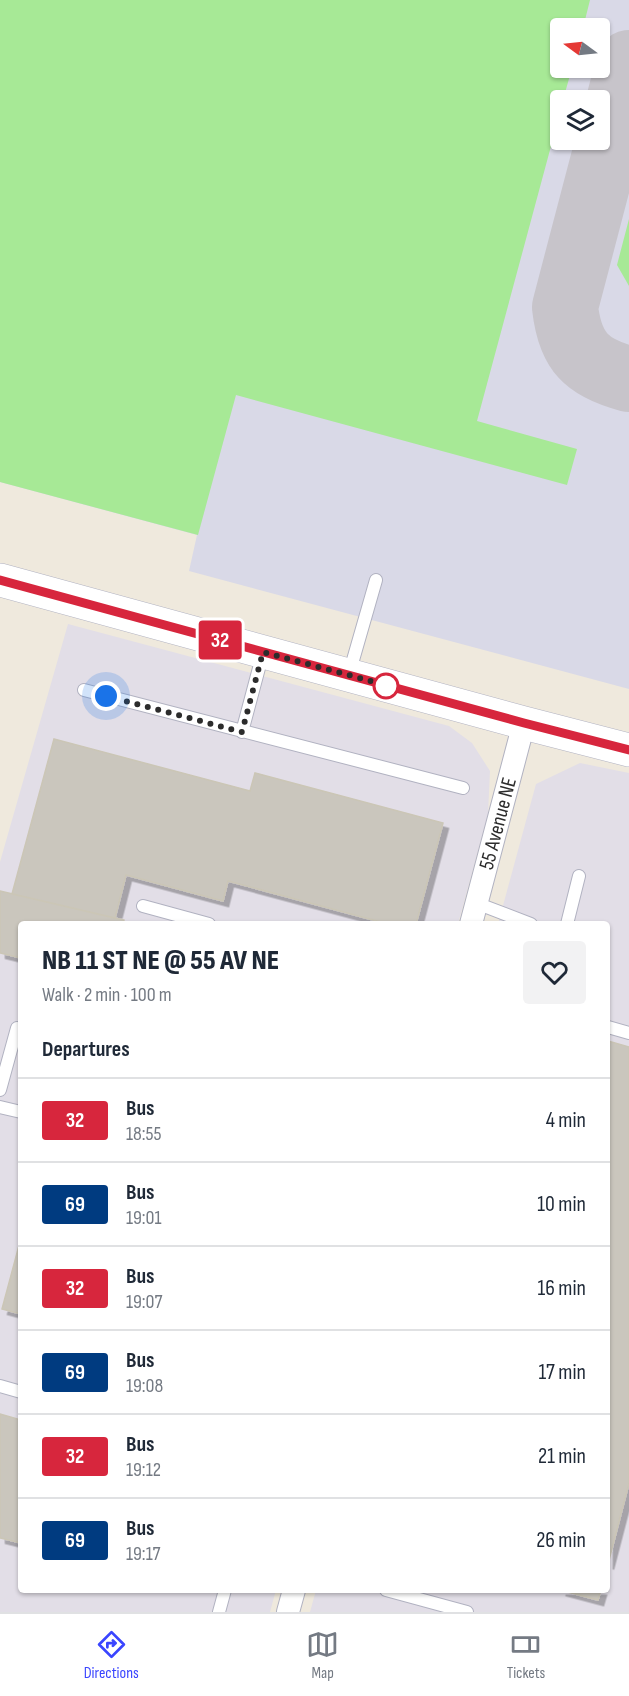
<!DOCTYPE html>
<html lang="en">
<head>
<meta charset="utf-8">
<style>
  body { margin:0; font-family:"Sofia Sans Condensed",sans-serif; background:#f2f2f3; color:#1f2937; height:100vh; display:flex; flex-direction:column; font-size:22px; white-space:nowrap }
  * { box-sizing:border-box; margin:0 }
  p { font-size:20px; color:#747a83 }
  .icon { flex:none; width:33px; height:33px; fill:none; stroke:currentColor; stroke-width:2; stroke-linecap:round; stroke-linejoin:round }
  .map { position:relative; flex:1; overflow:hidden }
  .details { position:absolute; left:18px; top:921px; width:592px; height:672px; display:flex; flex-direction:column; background:#fff; border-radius:6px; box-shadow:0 2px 4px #0004 }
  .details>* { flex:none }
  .badge { padding:0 12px; border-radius:4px; font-size:21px; line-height:39px }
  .needle { width:39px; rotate:285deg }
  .fabs { position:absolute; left:550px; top:18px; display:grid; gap:12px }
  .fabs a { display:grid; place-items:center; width:60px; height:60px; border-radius:6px; background:#fff; box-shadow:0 2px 4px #0004; font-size:30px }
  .you { position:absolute; width:30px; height:30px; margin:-15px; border:4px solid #fff; border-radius:50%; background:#1a73e8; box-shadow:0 0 0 9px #1a73e833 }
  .map>.badge { position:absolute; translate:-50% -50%; box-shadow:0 0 0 3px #fff }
  h2 { padding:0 24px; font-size:22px; line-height:54px }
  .round { display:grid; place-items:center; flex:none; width:63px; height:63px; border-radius:6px; background:#f2f2f3 }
  .overview { display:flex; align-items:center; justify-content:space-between; height:102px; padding:0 24px }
  h1 { font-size:28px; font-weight:800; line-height:45px }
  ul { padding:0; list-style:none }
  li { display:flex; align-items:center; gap:18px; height:84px; padding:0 24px; border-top:2px solid #e0e1e3 }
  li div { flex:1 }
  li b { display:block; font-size:22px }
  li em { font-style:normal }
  li .badge { min-width:66px; font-weight:700; text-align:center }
  .tabs { display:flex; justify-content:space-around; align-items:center; height:84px; border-top:2px solid #e0e1e3; background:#fff; font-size:16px; color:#747a83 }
  .tabs a { display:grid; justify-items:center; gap:3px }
  .tabs .active { color:#3a45ff }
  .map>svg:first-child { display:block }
  .industrial { fill:#e2dee7 }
  .airport { fill:#d9d9e7; fill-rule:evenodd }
  .green { fill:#a7e996 }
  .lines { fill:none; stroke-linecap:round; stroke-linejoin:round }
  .taxiway { stroke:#c7c4ca; stroke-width:66 }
  .building { fill:#cac6bd; stroke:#cbc6b6; stroke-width:1.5; filter:url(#shadow) }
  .lane-casing { stroke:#b1b2c1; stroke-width:14 }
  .street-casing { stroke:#b1b2c1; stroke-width:24 }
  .secondary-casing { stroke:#b1b2c1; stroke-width:34 }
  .lane { stroke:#fff; stroke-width:12 }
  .street { stroke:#fff; stroke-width:22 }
  .secondary { stroke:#fff; stroke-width:33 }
  .line-casing { stroke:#fff; stroke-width:14 }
  .line { stroke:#d7263d; stroke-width:9 }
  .walk { stroke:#2c2c2c; stroke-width:6; stroke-dasharray:0 10.8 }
  .stop-dot { fill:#fff; stroke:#d7263d; stroke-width:3 }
  .labels { text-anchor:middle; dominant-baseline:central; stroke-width:6; stroke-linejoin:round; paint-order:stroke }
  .street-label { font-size:21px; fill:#2c2c2c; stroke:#fff }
</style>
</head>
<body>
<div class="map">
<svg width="629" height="1612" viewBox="0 0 629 1612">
  <defs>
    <filter id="shadow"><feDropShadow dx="5.5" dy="5.5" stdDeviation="0" flood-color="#0004"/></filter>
  </defs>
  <rect width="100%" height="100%" fill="#efe9dd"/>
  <path class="industrial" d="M68 624 449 726 472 743 490 771 488 814 458 924H21V1590H276L270 1612H0V862Z
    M580 763 629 773V1612H310L316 1590H608V924H498L536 784Z"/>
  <path class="airport" d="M0 0H629V689L189 571 197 535 0 482ZM561 28H600V68H561ZM561 100H600V140H561Z"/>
  <path class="green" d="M0 0H590L583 28H561V68H572L563 100H561V109L477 421 577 449 567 485 236 395 198 535 0 482Z
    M629 219V286L617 265Z"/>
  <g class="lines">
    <path class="taxiway" d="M629 63 565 307C570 352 587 368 629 379"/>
  </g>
  <path class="building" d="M54 739 250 791 255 773 443 823 416 924H388L228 881 223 901 126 875 115 918 12 894Z
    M0 891 115 918 124 920 123 924H21V958L0 953Z
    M608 1041 629 1047V1483L608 1564Z
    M21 1238V1314L2 1309Z
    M0 1414 21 1420V1543L0 1538Z
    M560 1590H601L598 1600Z"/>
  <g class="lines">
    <defs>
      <path id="lane" d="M349 674 376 580
        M84 690 463 788
        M242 732 263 653
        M476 903 531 924
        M143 906 209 924
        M567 924 579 876
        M608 1027 629 1033
        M0 1090 17 1028
        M0 1107 21 1112
        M0 1386 21 1392
        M386 1590 467 1612
        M219 1612 225 1590"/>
      <g id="street">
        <path id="s1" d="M471 924 524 723"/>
        <path d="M288 1612 294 1590"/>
      </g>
      <path id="secondary" d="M0 580 524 723 629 750"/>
    </defs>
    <use href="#lane" class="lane-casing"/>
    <use href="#street" class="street-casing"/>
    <use href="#secondary" class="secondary-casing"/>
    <use href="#lane" class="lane"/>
    <use href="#street" class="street"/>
    <use href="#secondary" class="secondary"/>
  </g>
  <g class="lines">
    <defs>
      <path id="line" d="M0 580 524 723 629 750"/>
    </defs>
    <use href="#line" class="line-casing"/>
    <use href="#line" class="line"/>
    <path class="walk" d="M106 696 242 732 263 652 393 687 386 686"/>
  </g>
  <circle class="stop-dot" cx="386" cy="686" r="12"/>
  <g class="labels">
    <g class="street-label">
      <text stroke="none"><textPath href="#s1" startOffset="104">55 Avenue NE</textPath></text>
    </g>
  </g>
</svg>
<div class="fabs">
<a><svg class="needle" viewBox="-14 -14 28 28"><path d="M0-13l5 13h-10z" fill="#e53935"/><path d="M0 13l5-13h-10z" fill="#747a83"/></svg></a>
<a><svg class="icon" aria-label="layers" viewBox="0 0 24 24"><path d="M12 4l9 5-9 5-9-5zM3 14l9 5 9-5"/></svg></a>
</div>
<div class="you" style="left:106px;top:696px"></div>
<b class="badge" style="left:220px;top:640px;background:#d7263d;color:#fff">32</b>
<section class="details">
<div class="overview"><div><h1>NB 11 ST NE @ 55 AV NE</h1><p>Walk · 2 min · 100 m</p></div><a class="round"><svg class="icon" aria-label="heart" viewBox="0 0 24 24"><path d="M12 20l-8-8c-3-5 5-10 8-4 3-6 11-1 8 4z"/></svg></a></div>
<h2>Departures</h2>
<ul>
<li><span class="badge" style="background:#d7263d;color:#fff">32</span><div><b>Bus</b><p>18:55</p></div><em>4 min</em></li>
<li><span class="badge" style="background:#003b80;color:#fff">69</span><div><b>Bus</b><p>19:01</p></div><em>10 min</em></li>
<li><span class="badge" style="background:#d7263d;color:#fff">32</span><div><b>Bus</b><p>19:07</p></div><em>16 min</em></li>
<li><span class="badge" style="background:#003b80;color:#fff">69</span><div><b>Bus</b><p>19:08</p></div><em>17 min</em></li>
<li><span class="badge" style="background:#d7263d;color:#fff">32</span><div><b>Bus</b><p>19:12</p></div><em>21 min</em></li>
<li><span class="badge" style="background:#003b80;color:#fff">69</span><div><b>Bus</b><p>19:17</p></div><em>26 min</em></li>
</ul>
</section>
</div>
<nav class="tabs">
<a class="active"><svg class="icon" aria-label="directions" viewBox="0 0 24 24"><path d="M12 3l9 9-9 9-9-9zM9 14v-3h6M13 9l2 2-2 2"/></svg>Directions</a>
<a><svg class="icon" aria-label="map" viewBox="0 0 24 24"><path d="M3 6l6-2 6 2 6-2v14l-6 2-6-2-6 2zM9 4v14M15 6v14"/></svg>Map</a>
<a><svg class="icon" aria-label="tickets" viewBox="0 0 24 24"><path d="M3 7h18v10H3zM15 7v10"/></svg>Tickets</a>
</nav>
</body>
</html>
